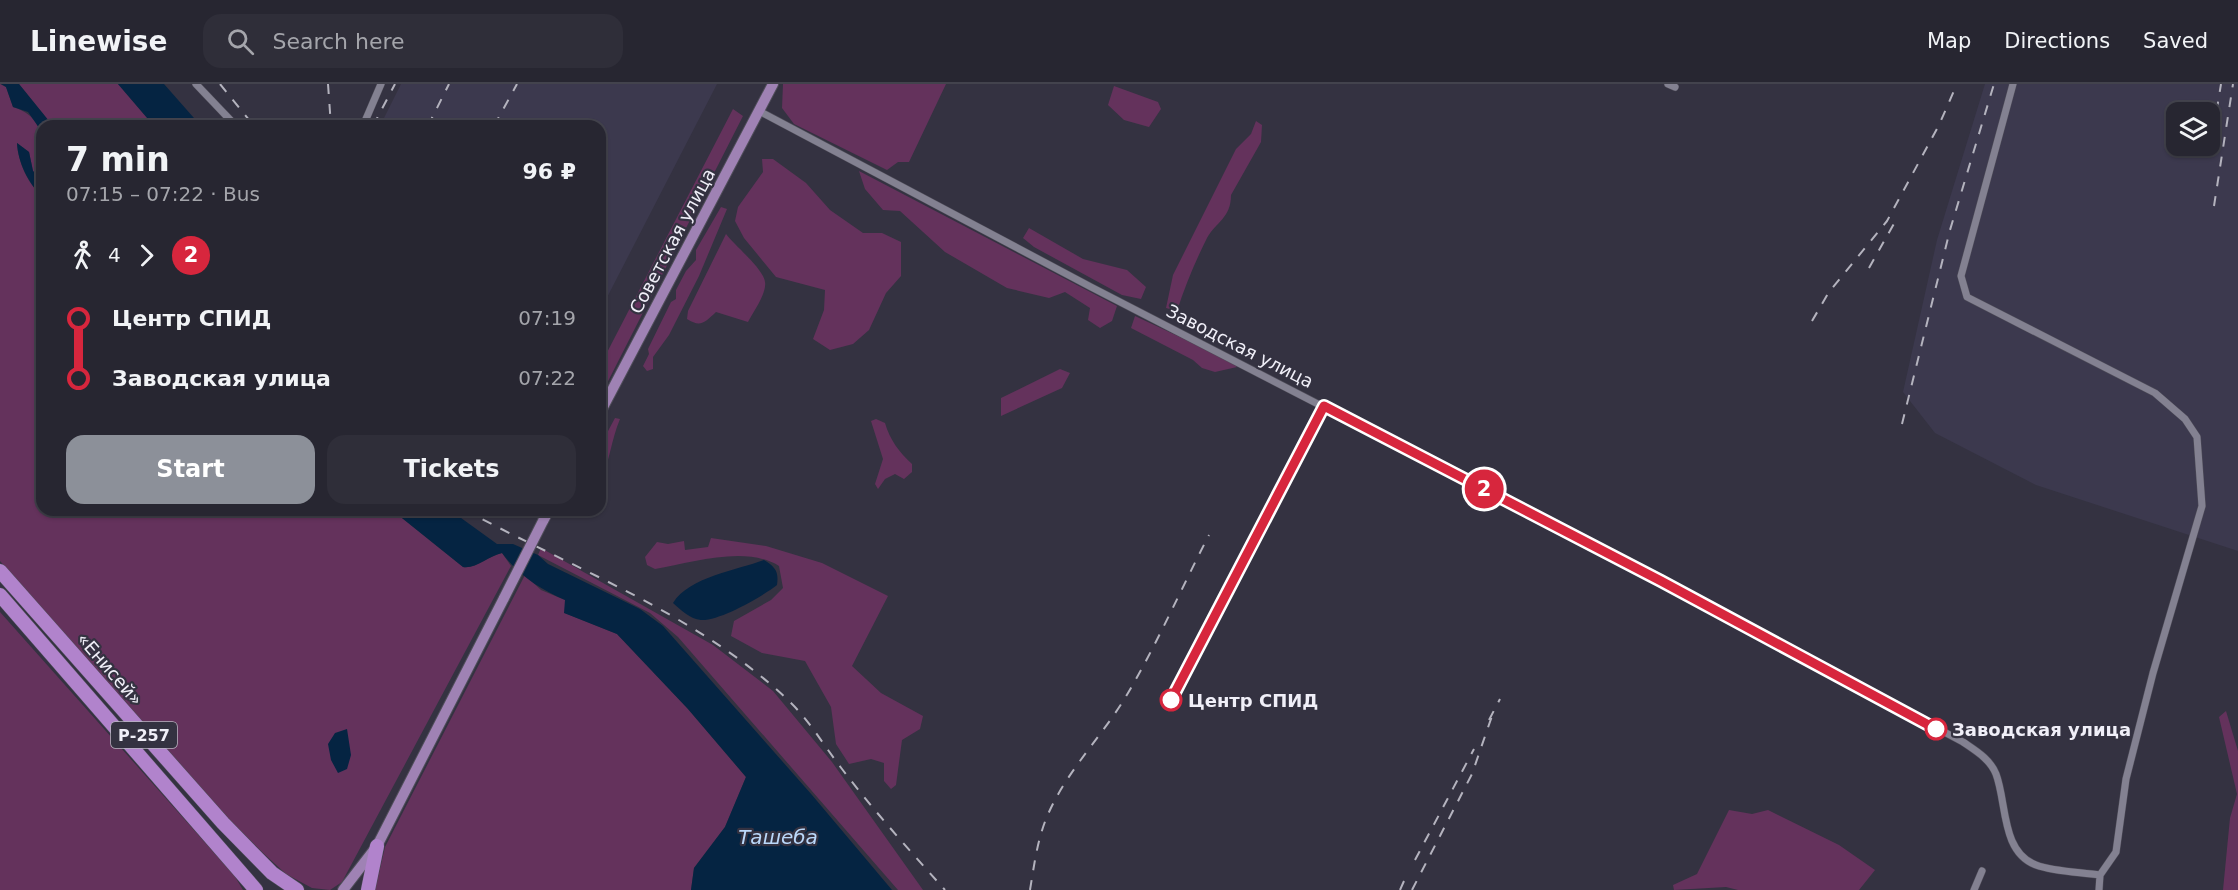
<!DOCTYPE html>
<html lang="en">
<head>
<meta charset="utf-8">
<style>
  body { margin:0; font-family:"DejaVu Sans",sans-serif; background:#2f2e39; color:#f1f3f6; height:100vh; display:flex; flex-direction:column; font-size:22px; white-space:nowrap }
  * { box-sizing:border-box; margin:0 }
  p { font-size:20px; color:#a4a5ab }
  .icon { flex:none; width:33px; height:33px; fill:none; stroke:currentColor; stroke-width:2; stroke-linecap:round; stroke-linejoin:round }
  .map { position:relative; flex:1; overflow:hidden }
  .panel { position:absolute; left:36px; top:36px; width:570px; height:396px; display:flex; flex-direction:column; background:#272631; border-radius:18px; box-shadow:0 2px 4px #0004,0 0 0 2px #43434d }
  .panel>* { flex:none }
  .badge { padding:0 12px; border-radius:20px; font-size:21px; line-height:39px }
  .buttons { position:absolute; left:2166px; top:18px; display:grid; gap:12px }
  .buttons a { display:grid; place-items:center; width:54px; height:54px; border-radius:12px; background:#272631; box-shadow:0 2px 4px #0004,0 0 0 2px #43434d; font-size:30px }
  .map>.badge { position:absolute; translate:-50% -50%; box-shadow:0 0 0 3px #fff }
  .legs { display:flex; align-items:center; gap:9px; height:66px; padding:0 30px; font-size:20px }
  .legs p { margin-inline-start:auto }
  .overview { display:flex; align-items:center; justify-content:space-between; height:102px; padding:0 30px }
  h1 { font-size:33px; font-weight:800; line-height:45px }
  .cta { display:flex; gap:12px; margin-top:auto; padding:12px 30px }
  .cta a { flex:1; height:69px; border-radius:18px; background:#8c9099; color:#fff; font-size:24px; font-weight:800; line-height:69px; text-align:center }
  .cta a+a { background:#2f2e39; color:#f1f3f6 }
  ul { padding:0 30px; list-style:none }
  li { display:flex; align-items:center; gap:21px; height:60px; font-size:22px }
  li i { display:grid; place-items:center; width:9px; height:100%; margin:0 8px; background:currentColor }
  li i::after { content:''; width:15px; height:15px; margin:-8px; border:4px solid; border-radius:50%; background:#272631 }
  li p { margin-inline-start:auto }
  li:first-child i { background:linear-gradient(#0000 50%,currentColor 0) }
  li:last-child i { background:linear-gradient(currentColor 50%,#0000 0) }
  header { display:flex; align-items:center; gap:36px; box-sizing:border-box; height:84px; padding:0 30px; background:#272631; border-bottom:2px solid #43434d }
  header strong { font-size:28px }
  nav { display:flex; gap:33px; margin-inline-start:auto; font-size:21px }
  .search { width:420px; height:54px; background:#2f2e39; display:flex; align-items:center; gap:15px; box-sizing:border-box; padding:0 21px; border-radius:18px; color:#a4a5ab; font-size:22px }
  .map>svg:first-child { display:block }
  .built { fill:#3c394e; fill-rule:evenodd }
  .green { fill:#64325c }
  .water { fill:#052442 }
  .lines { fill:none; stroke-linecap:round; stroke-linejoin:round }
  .street-casing { stroke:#4f4d59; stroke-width:8 }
  .primary-casing { stroke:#4f4d59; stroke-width:12 }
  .highway-casing { stroke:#4f4d59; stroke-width:15 }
  .street { stroke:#838191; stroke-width:7 }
  .primary { stroke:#9f82b4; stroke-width:10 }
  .highway { stroke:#b183cc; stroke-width:14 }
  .rail { stroke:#b4b3be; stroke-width:2; stroke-dasharray:10 10; stroke-linecap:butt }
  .primary-bridge-casing { stroke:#4f4d59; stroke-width:12; stroke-linecap:butt }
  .primary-bridge { stroke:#9f82b4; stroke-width:10 }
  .line-1-casing { stroke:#fff; stroke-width:14 }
  .line-1 { stroke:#d7263d; stroke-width:9 }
  .stop-1-dot { fill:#fff; stroke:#d7263d; stroke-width:3 }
  .labels { text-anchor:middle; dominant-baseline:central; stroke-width:4.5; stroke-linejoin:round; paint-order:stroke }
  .shield { fill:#343241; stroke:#b8b6c1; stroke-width:1.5 }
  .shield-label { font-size:16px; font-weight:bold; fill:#f0eff8 }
  .street-label { font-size:18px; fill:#f0eff8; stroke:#343241 }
  .stop-label { font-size:18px; font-weight:bold; fill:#f0eff8; stroke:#343241; text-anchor:start }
  .water-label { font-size:20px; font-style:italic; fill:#bad8fa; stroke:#343241 }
</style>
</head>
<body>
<header>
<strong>Linewise</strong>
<div class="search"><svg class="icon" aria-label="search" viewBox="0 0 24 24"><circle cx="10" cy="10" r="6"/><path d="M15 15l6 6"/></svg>Search here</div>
<nav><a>Map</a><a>Directions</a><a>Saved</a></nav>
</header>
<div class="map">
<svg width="2238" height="806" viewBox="0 0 2238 806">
  <rect width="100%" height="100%" fill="#343241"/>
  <path class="built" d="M401 0H717L600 227V42H380Z
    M1985 0H2238V467L2036 401 1935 349 1903 308 1937 156ZM2176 28H2210V62H2176Z"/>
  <path class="green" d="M0 0 6 3 13 23C49 34 42 64 42 96L33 87 29 68 17 59C18 78 28 100 42 112V426H392L463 483C476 485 488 472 502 469L511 482 342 798 330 806 312 804 286 790 262 768 229 735 0 477Z
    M19 0H118L154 42H53Z
    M783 0H946L909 78H898L887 86 794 40 782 24Z
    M1114 2 1158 18 1161 25 1149 43 1124 36 1108 21Z
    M733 25 743 32 600 313V282Z
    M1256 37 1262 41 1261 58 1231 111C1231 134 1216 138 1207 154 1195 178 1185 202 1177 227L1166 224 1173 191 1236 65 1251 50Z
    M762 75H773L806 99 830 126 863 149H882L901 158V192L886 209 869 246 853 260 830 266 813 255 824 226 825 206 776 193 744 154 735 137 738 123 763 88Z
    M859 87 1117 222 1112 237 1100 244 1088 236 1090 224 1065 208 1049 214 1007 204 945 168 900 127 883 126 865 105Z
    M721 123 727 125 699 192 669 251 653 273V285L647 287 643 282 649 270 648 265 671 218 676 215V206L686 187 696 176V166Z
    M1029 144 1083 175 1127 186 1146 203 1141 215 1122 211 1034 163 1023 154Z
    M726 150C735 162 763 184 765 198 767 209 753 228 748 238L716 228C705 238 701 244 687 235L688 227Z
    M1135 232 1225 274 1237 283 1215 288 1202 284 1193 276 1131 244Z
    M1060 285 1070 289 1062 304 1001 332V314Z
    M615 334 620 335C611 357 610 376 600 399V362Z
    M876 335 885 339C890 356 899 368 912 380V388L904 395 895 390 885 395 878 405 875 400 883 375 871 337Z
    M711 454 766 462 822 479 888 512 852 582 881 609 923 632 920 645 902 656 896 701 891 705 884 697V679L871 675 849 680 836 660 831 623 805 577 762 569 731 552 734 537 771 516 783 504 779 482C745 461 692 479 655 485L647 481 645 473 657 458 668 460 684 457 685 466 708 463Z
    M541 464 713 561 773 607 832 678 923 806H898L678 553 650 529 538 471Z
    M525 491 541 506 565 516V529L617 550 688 625 746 693 725 743 694 784 691 806H375L385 763Z
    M0 528 234 791 243 806H0Z
    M2226 627 2238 667V806H2223L2230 734 2237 710 2219 633Z
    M1729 726 1752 730 1768 726 1839 761 1875 786 1859 806H1738L1726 803 1674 806 1673 801 1697 790Z"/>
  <path class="water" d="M1 0H19L53 42H42V48L28 28 13 23 6 3Z
    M118 0H164L201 42H154Z
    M17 59 29 68 33 87 42 96V112C28 99 18 78 17 59Z
    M392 426H450L497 460H513L538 471 548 480 640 525 663 542 812 711 892 806H691L694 784 725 743 746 693 688 625 617 550 564 529 565 516C541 506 518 491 502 469 488 472 476 485 463 483Z
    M764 476C775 483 779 487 777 501 763 512 720 537 701 536 690 535 681 526 673 519 689 493 737 486 764 476Z
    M347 645 351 671 347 685 338 689 331 676 328 660 335 649Z"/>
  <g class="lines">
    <defs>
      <path id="street" d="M196 0 236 42
        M1668 0 1675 3
        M2013 0 1961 192 1967 213 2155 309 2185 335 2197 353 2202 422 2153 589 2126 695 2116 768 2100 791 2099 806
        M759 27 1091 203 1661 497 1963 658C1976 667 1990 675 1996 690 2007 719 2001 768 2036 781 2055 788 2080 788 2100 791
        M363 42 381 0
        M1974 806 1982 787"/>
      <path id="primary" d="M600 329 773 0
        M543 437 549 426
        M343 806 377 762 504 514"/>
      <path id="highway" d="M0 487 223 739 272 789 297 806
        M0 511 256 806
        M368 806 377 762"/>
    </defs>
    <use href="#street" class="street-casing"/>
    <use href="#primary" class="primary-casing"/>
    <use href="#highway" class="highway-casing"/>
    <use href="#street" class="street"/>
    <use href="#primary" class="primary"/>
    <use href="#highway" class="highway"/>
    <path class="rail" d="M220 0 254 42
      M328 0 331 42
      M373 42 395 0
      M428 42 449 0
      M494 42 517 0
      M2210 67 2221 0
      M2214 122 2233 0
      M1869 184 1896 136
      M1812 237 1829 208 1887 137 1939 41 1957 0
      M1902 340 1950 146 1994 0
      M465 426C574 485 698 530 789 617 810 637 824 662 842 685 874 727 910 767 945 806
      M1489 636 1500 615
      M1415 776 1474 665
      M1030 806C1034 782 1037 758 1046 735 1065 688 1103 652 1128 609 1158 558 1182 503 1209 451
      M1400 806 1404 797
      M1412 806 1472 690 1493 629"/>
    <defs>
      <path id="primary-bridge" d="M504 514 543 437"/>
    </defs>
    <use href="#primary-bridge" class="primary-bridge-casing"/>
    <use href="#primary-bridge" class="primary-bridge"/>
  </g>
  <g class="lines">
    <defs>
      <path id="line-1" d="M1171 616 1324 322 1661 497 1936 645"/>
    </defs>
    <use href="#line-1" class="line-1-casing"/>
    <use href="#line-1" class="line-1"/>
  </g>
  <g class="stop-1-dot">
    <circle cx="1171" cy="616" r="10"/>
    <circle cx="1936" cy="645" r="10"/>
  </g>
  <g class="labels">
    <rect class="shield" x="111" y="638" width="66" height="26" rx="4.5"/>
    <g class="shield-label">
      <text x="144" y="651">Р-257</text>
    </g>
    <g class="street-label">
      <text transform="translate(672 157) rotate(-62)">Советская улица</text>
      <text transform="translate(1240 262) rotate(27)">Заводская улица</text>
      <text transform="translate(110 585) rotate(49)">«Енисей»</text>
    </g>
    <g class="stop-label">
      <text x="1188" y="616">Центр СПИД</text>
      <text x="1952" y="645">Заводская улица</text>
    </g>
    <g class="water-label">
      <text x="778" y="753">Ташеба</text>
    </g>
  </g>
</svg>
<div class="buttons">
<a><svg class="icon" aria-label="layers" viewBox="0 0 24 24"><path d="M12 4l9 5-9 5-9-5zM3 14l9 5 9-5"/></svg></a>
</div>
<b class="badge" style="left:1484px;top:405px;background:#d7263d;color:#fff">2</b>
<section class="panel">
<div class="overview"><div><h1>7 min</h1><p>07:15 – 07:22 · Bus</p></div><b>96 ₽</b></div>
<div class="legs"><svg class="icon" aria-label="walk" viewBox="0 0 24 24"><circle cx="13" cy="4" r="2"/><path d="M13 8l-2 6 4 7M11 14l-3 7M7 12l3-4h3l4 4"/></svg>4<svg class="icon" aria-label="forward" viewBox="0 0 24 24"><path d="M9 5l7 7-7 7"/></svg><b class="badge" style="background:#d7263d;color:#fff">2</b></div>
<ul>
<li><i style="color:#d7263d"></i><b>Центр СПИД</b><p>07:19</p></li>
<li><i style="color:#d7263d"></i><b>Заводская улица</b><p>07:22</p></li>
</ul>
<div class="cta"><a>Start</a><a>Tickets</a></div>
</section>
</div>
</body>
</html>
